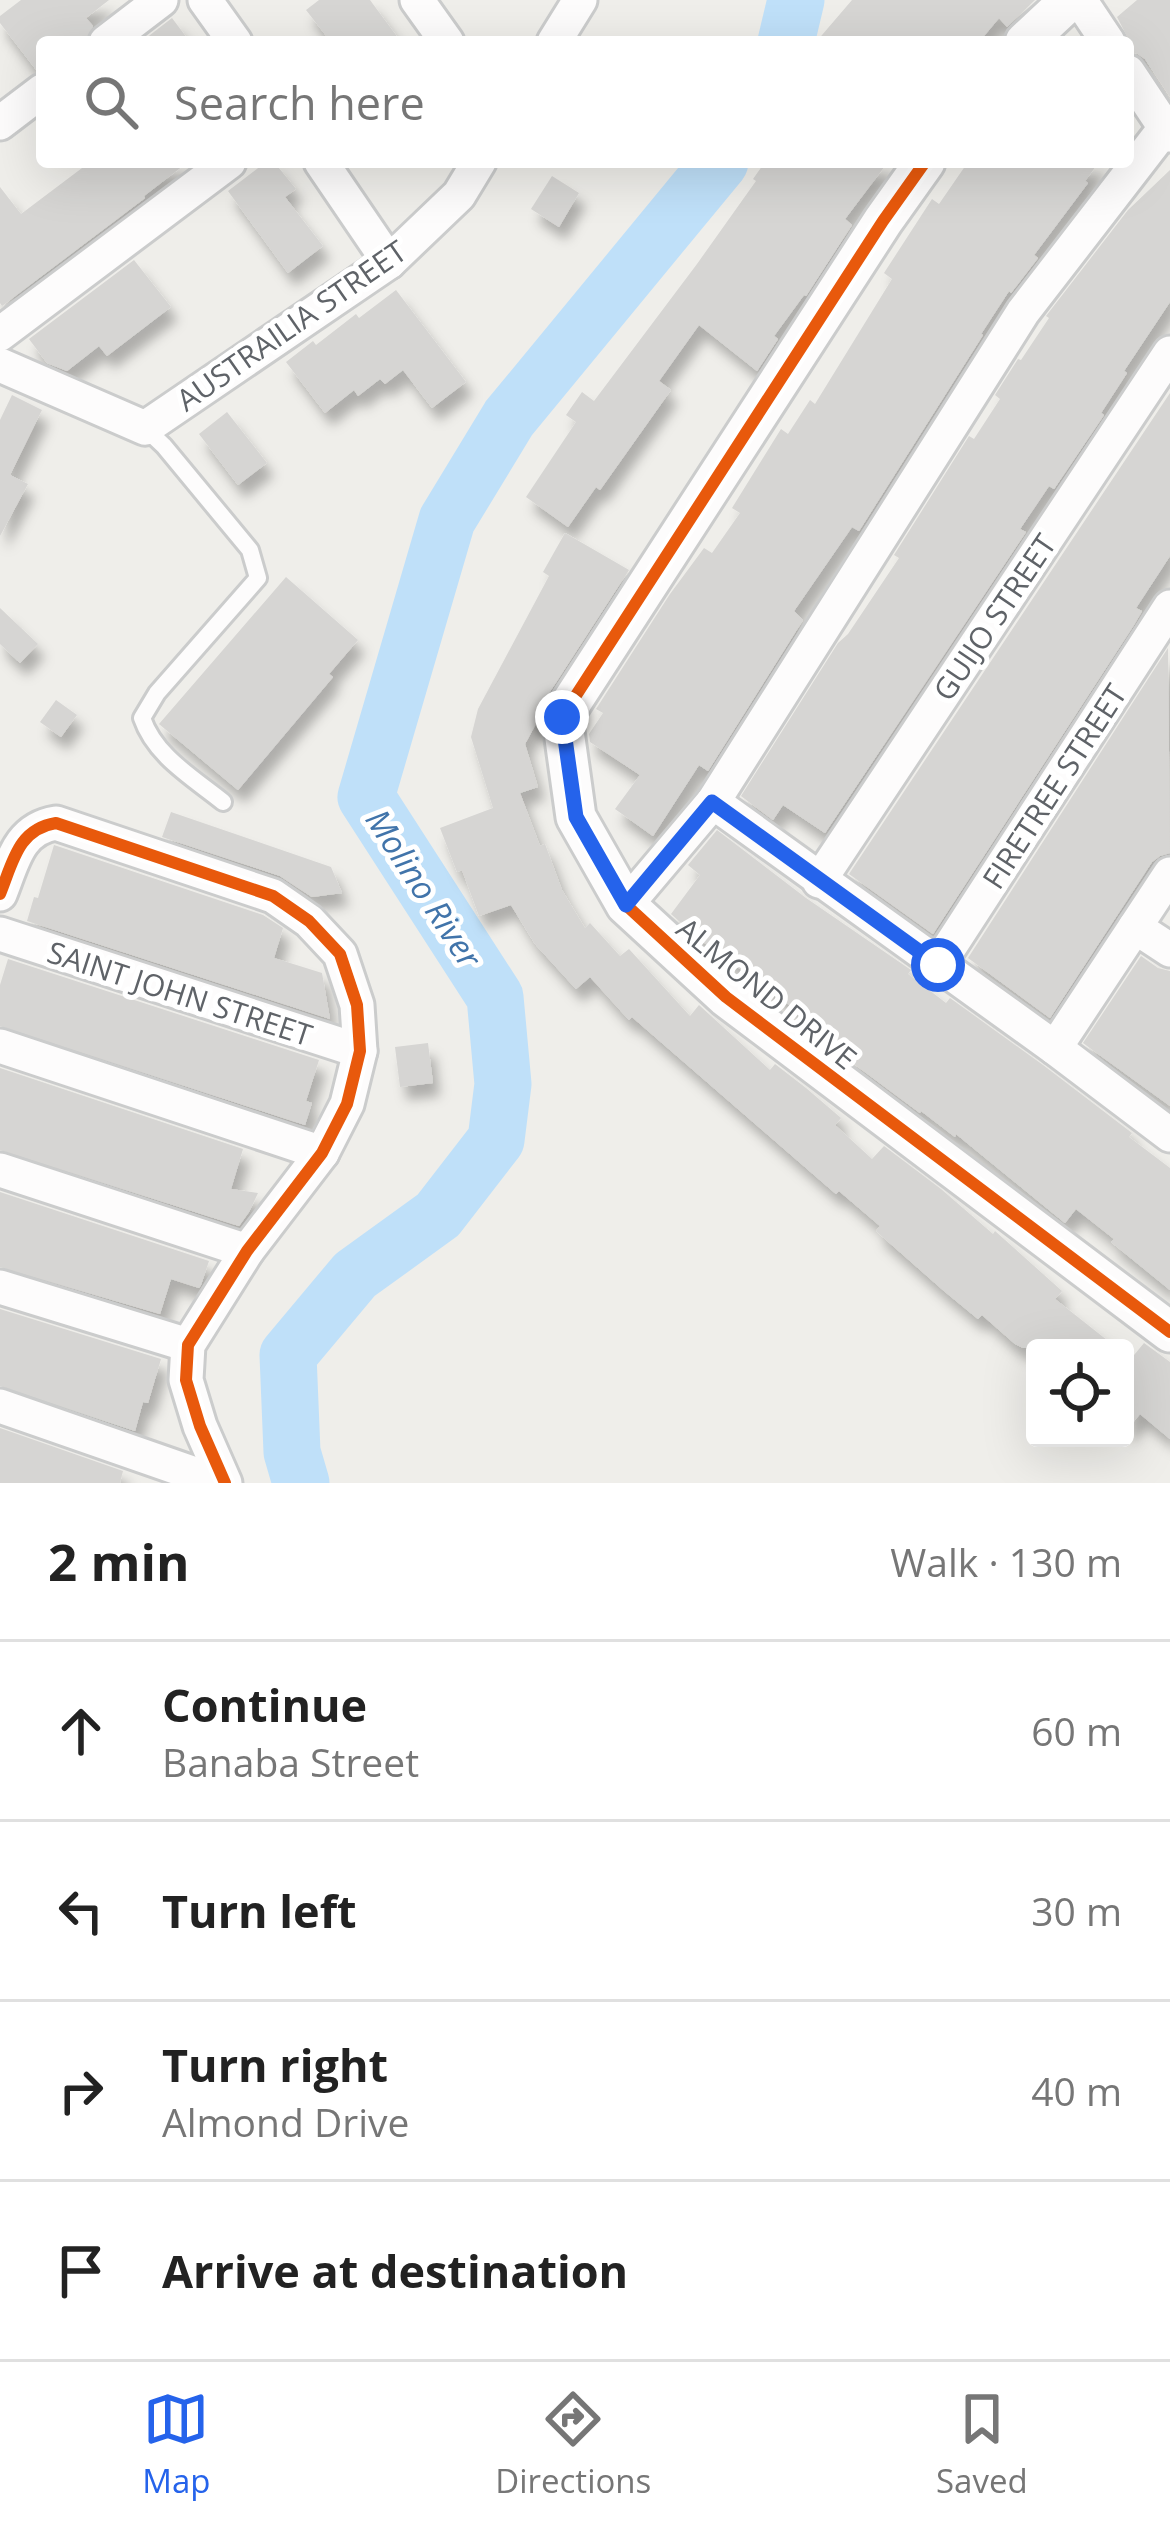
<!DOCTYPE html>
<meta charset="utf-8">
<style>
body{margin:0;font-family:"Open Sans",sans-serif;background:#f2f2f2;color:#222}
.controls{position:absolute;right:36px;bottom:36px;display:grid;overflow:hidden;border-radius:12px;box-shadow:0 12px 48px #0002}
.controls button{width:108px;height:108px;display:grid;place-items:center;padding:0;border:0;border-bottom:3px solid #e0e0e0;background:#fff;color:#222;font:60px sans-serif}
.stop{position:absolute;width:36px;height:36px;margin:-27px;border:9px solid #2563eb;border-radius:50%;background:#fff}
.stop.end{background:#2563eb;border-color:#fff;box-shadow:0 3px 12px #0008}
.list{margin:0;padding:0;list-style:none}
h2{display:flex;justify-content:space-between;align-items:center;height:156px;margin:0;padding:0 48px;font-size:51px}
h2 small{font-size:39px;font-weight:400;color:#767676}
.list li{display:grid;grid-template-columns:78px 1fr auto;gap:36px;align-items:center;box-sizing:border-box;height:180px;padding:0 48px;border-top:3px solid #e0e0e0}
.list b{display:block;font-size:45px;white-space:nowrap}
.list p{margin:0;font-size:39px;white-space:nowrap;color:#767676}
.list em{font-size:39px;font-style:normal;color:#767676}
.icon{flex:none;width:66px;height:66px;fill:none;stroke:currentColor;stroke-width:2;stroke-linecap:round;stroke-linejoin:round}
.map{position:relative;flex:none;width:1170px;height:1483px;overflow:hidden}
.search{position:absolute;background:#fff;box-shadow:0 12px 48px #0002;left:36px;right:36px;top:36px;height:132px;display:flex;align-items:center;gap:30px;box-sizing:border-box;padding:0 42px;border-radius:12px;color:#767676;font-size:45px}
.sheet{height:876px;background:#fff}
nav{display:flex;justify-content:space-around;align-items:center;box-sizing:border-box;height:168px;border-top:3px solid #e0e0e0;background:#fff;font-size:33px;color:#767676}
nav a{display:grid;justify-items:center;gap:6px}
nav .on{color:#2563eb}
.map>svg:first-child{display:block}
</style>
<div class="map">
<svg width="1170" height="1483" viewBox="0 0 1170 1483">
<defs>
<filter id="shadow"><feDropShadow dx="7" dy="13" stdDeviation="6" flood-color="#0004"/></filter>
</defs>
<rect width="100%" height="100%" fill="#efeeea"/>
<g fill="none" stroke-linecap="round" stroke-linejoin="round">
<g stroke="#bfe0f9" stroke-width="57">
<path d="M 786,42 L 796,0"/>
<path d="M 301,1483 L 292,1452 L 288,1355 L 355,1275 L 438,1215 L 496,1140 L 503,1084 L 495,997 L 366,797 L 447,520 L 509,418 L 720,162"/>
</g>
</g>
<g fill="#d6d5d3" filter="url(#shadow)">
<path d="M 21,0 L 109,0 L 86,18 L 93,26 L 85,42 L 42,42 L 42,70 L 37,71 L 0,23 L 0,16 Z"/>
<path d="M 319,0 L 370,0 L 401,42 L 331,42 L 306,10 Z"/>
<path d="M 852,0 L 1035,0 L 1007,27 L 999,18 L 979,42 L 816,42 Z"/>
<path d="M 1137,0 L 1170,0 L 1170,97 L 1145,59 L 1138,54 L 1128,51 L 1129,40 L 1117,17 Z"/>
<path d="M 172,18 L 190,42 L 141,42 Z"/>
<path d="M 90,162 L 188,162 L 144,196 L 145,198 L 2,306 L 0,303 L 0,187 L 21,214 Z"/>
<path d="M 266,162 L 274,162 L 296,189 L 285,197 L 323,246 L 288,273 L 228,191 Z"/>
<path d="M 765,162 L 888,162 L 845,219 L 852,225 L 806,296 L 804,295 L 774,336 L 778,339 L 757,371 L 699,325 L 659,381 L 671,390 L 600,490 L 596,487 L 568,527 L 526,497 L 576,422 L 566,415 L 582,392 L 594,401 L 697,264 L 756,181 L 753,179 Z"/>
<path d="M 968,162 L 1099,162 L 1085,181 L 1088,183 L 1034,255 L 1038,258 L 1011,293 L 1009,291 L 981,334 L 983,335 L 859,531 L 852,527 L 794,611 L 803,620 L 708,771 L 699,765 L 653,836 L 615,809 L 640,775 L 590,742 L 589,734 L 603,713 L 596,709 L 670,594 L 704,548 L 712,553 L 740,513 L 732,508 L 781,429 L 788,434 L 810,400 L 815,404 L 892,279 L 884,273 L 932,199 L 939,204 Z"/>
<path d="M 1170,170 L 1170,302 L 1124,371 L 1127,373 L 1101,413 L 1104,415 L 1054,489 L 1049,486 L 1020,529 L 1026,532 L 825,833 L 783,805 L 773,820 L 741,796 L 838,643 L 848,634 L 899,558 L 894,555 L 969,436 L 974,439 L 1000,399 L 995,395 L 1018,359 L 1021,360 L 1049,318 L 1046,316 L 1128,210 Z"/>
<path d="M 552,176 L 579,193 L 559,227 L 531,209 Z"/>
<path d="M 134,260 L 171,307 L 107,356 L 99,346 L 67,371 L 47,363 L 29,339 Z"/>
<path d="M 396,290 L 466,382 L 432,408 L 403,370 L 385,384 L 380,379 L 358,396 L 354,390 L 325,413 L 286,362 L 313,341 L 316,345 L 356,314 L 359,318 Z"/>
<path d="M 1170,393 L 1170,556 L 1136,608 L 1142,611 L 1134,625 L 933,934 L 849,874 Z"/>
<path d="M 12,395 L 42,410 L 10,475 L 28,484 L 0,536 L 0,420 Z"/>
<path d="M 227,412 L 267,463 L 238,485 L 199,434 Z"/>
<path d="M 565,533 L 629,570 L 542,704 L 538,720 L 525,744 L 538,787 L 520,793 L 540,846 L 545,844 L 562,890 L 585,928 L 590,923 L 620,956 L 629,949 L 690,1016 L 699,1005 L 770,1070 L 775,1064 L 806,1088 L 841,1118 L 835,1125 L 872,1159 L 884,1146 L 941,1189 L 993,1234 L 995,1231 L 1062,1291 L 1055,1299 L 1117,1348 L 1023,1348 L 1015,1344 L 982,1315 L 978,1319 L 944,1291 L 876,1231 L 880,1226 L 839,1191 L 836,1194 L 632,1017 L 629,1020 L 590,977 L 576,989 L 535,944 L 511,905 L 479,916 L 462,870 L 457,872 L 440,828 L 493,808 L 471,737 L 478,709 L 549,576 L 543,572 Z"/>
<path d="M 286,577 L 358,640 L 329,674 L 333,677 L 238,790 L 159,724 Z"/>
<path d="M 0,608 L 38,644 L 20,663 L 0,644 Z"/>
<path d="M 1168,648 L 1170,853 L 1160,856 L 1152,862 L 1050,1018 L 968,958 Z"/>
<path d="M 56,700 L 77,715 L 61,737 L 40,722 Z"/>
<path d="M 171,812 L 331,867 L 342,893 L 312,897 L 280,876 L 162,837 Z"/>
<path d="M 717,830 L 806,898 L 911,970 L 908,974 L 946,1003 L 950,998 L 1043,1065 L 1132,1133 L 1129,1137 L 1170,1168 L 1170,1290 L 1111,1242 L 1114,1239 L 1076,1209 L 1065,1223 L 956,1134 L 955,1137 L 921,1111 L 920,1113 L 846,1058 L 852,1051 L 699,939 L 671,914 L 700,875 L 688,865 Z"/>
<path d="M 54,845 L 263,915 L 283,928 L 274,958 L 322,973 L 330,1019 L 27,921 L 34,897 L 38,898 Z"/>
<path d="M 1141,956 L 1158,968 L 1170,971 L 1170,1106 L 1083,1043 Z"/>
<path d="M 8,959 L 319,1060 L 306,1101 L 312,1103 L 305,1125 L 0,1026 L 0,985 Z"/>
<path d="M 428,1043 L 433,1083 L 400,1087 L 395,1047 Z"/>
<path d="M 0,1068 L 243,1149 L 231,1189 L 258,1193 L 249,1212 L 239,1226 L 0,1150 Z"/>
<path d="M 0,1192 L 209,1261 L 201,1285 L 199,1288 L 171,1279 L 160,1314 L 0,1267 Z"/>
<path d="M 0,1309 L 161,1359 L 148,1403 L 143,1402 L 135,1431 L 0,1386 Z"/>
<path d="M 1144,1343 L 1170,1362 L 1170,1439 L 1140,1414 L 1125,1432 L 1125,1366 Z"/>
<path d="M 0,1428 L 123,1471 L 120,1483 L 0,1483 Z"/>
</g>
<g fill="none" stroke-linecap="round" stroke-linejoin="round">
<g stroke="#cbcccc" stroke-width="22">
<path id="service" d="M 145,428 L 164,446 L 250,550 L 258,578 L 157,693 L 142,718 C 155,756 192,777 223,802"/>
</g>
<g stroke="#cbcccc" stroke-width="39">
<g id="minor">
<path d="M 205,0 L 235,42"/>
<path d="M 417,0 L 447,42"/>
<path d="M 1080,0 L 1108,42"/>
<path d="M 106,42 L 161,0"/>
<path d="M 554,42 L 580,0"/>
<path d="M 1128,72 L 1170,135"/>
<path d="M 0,123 L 42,91"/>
<path d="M 321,162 L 389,262"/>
<path d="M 0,334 L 229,162"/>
<path d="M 0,365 L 145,428 L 389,262 L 459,195 L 479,162"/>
<path d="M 713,802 L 1055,1048 L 1170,1135"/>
<path d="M 819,881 L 1170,353"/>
<path d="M 0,894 C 13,862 18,829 56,823 L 273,896 L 309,921 L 340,954 L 357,1005 L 360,1051 L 347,1104 L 322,1153 L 247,1251 L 188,1345 L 186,1380 L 200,1426 L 225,1483"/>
<path d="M 626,905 L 713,802 L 1023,312 L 1165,128"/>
<path d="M 1135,927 L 1170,950"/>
<path d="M 0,934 L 360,1051"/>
<path d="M 938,965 L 1170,607"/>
<path d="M 0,1046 L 322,1153"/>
<path d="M 1055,1048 L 1170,874"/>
<path d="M 0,1170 L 247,1251"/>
<path d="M 0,1287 L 188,1345"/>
<path d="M 0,1406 L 221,1483"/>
</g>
</g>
<g stroke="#cbcccc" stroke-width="45">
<g id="tertiary">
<path d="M 1025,42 L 1070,0"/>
<path d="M 925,162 L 883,221 L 562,717 L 576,817 L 626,905 L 726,997 L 1170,1332"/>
</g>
</g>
<use href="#service" stroke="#fdfcfc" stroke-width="16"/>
<use href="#minor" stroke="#fdfcfc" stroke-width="33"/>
<use href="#tertiary" stroke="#fdfcfc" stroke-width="39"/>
<g stroke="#fff" stroke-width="20">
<g id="cycleway">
<path d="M 925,162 L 883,221 L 562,717 L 576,817 L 626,905 L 726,997 L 1170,1332"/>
<path d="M 0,894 C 13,862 18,829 56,823 L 273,896 L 309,921 L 340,954 L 357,1005 L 360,1051 L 347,1104 L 322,1153 L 247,1251 L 188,1345 L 186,1380 L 200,1426 L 225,1483"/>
</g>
</g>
<use href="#cycleway" stroke="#e8590c" stroke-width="12"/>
</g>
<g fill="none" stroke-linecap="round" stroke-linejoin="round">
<path stroke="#2563eb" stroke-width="15" d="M 562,717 L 576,817 L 626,905 L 712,802 L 938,965"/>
</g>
<g text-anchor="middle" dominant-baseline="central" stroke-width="10" stroke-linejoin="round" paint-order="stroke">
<g font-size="30" fill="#5f6368" stroke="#fff">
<text transform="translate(291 325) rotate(-35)">AUSTRAILIA STREET</text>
<text transform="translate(994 617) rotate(-56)">GUIJO STREET</text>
<text transform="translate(1054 786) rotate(-57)">FIRETREE STREET</text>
<text transform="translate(180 993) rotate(18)">SAINT JOHN STREET</text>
<text transform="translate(767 993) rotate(39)">ALMOND DRIVE</text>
</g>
<g font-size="33" font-style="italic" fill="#4174aa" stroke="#fff">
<text transform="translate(424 888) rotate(57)">Molino River</text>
</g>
</g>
</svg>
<div class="controls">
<button><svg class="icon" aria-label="locate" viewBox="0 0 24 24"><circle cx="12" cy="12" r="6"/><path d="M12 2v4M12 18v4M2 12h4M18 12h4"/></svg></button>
</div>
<div class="stop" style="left:938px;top:965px"></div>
<div class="stop end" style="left:562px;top:717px"></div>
<div class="search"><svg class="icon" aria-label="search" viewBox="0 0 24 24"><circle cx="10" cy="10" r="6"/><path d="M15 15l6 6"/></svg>Search here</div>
</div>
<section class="sheet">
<h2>2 min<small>Walk · 130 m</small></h2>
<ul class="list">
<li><svg class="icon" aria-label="ahead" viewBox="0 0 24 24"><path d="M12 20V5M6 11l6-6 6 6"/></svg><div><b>Continue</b><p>Banaba Street</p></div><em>60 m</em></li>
<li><svg class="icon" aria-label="left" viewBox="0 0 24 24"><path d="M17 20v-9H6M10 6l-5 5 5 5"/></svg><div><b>Turn left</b></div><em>30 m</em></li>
<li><svg class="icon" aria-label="right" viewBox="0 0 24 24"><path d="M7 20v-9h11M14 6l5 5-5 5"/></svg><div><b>Turn right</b><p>Almond Drive</p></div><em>40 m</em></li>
<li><svg class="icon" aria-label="arrive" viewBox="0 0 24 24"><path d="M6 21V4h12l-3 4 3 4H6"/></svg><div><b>Arrive at destination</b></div></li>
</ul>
</section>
<nav>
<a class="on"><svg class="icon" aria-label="map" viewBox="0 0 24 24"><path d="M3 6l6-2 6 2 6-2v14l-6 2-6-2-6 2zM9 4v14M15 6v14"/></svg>Map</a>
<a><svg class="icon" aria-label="directions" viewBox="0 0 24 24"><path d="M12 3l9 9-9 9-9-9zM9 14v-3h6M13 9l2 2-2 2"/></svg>Directions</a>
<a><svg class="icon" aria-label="saved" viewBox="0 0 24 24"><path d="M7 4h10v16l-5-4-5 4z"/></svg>Saved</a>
</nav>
